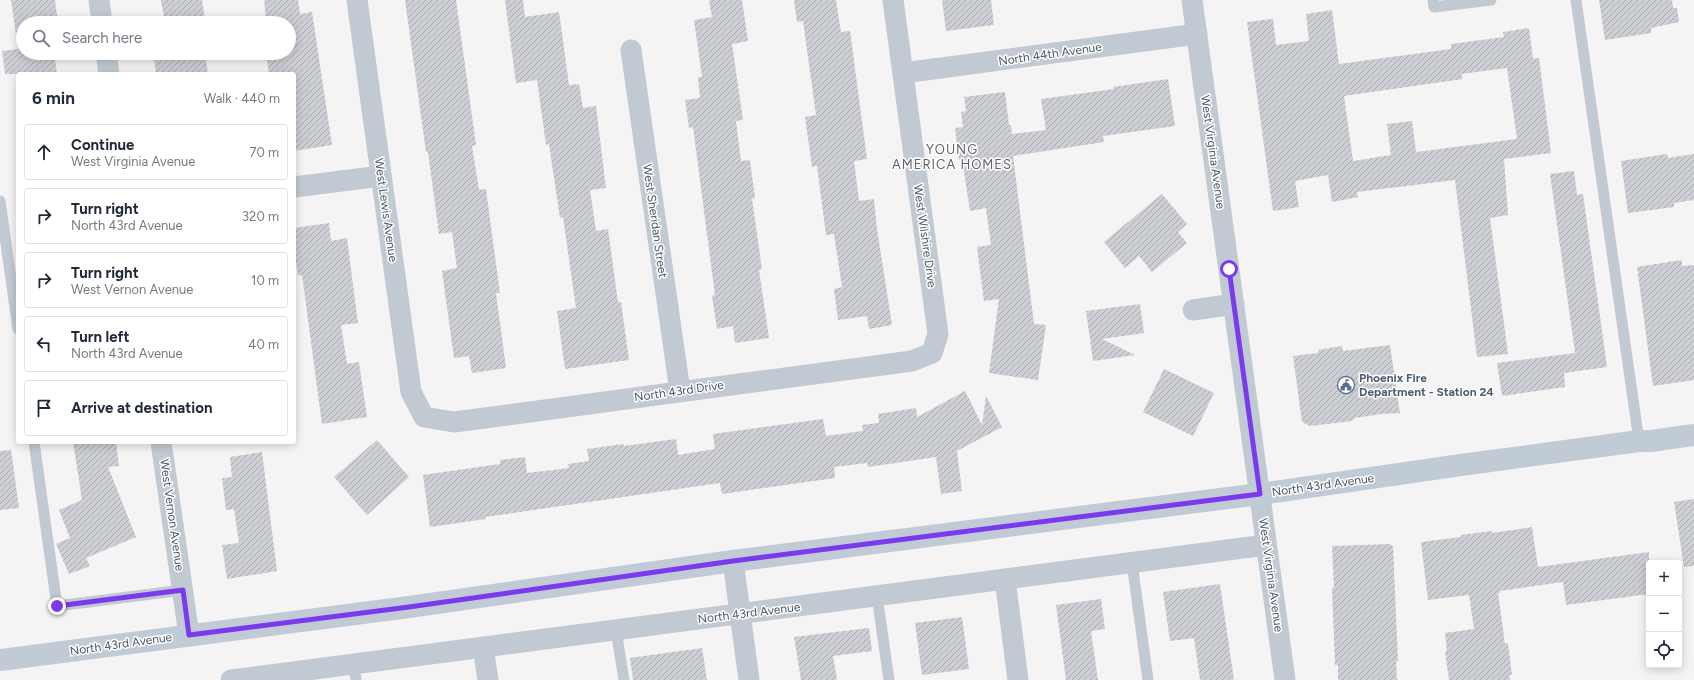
<!DOCTYPE html>
<meta charset="utf-8">
<style>
body{margin:0;font-family:Figtree,sans-serif;background:#f6f6f7;color:#1f2937}
.controls{position:absolute;right:12px;bottom:12px;display:grid;overflow:hidden;border-radius:4px;box-shadow:0 2px 10px #0003}
.controls button{width:36px;height:36px;display:grid;place-items:center;padding:0;border:0;border-bottom:1px solid #e0e1e3;background:#fff;color:#1f2937;font:20px sans-serif}
.stop{position:absolute;width:12px;height:12px;margin:-9px;border:3px solid #7c3aed;border-radius:50%;background:#fff}
.stop.end{background:#7c3aed;border-color:#fff;box-shadow:0 1px 4px #0008}
.list{margin:0;padding:0;list-style:none}
h2{display:flex;justify-content:space-between;align-items:center;height:52px;margin:0;padding:0 16px;font-size:17px}
h2 small{font-size:13px;font-weight:400;color:#747a83}
.list li{display:grid;grid-template-columns:26px 1fr auto;gap:12px;align-items:center;box-sizing:border-box;height:56px;margin:0 8px 8px;padding:0 8px;border:1px solid #e0e1e3;border-radius:4px}
.list b{display:block;font-size:15px;white-space:nowrap}
.list p{margin:0;font-size:13px;white-space:nowrap;color:#747a83}
.list em{font-size:13px;font-style:normal;color:#747a83}
.icon{flex:none;width:22px;height:22px;fill:none;stroke:currentColor;stroke-width:2;stroke-linecap:round;stroke-linejoin:round}
.map{position:relative;flex:none;width:1694px;height:680px;overflow:hidden}
.search{position:absolute;background:#fff;box-shadow:0 2px 10px #0003;left:16px;top:16px;width:280px;height:44px;display:flex;align-items:center;gap:10px;box-sizing:border-box;padding:0 14px;border-radius:22px;color:#747a83;font-size:15px}
.panel{position:absolute;background:#fff;box-shadow:0 2px 10px #0003;left:16px;top:72px;width:280px;height:372px;border-radius:4px}
.map>svg:first-child{display:block}
</style>
<div class="map">
<svg width="1694" height="680" viewBox="0 0 1694 680">
<defs>
<pattern id="building-hatch" width="6" height="6" patternUnits="userSpaceOnUse"><rect width="6" height="6" fill="#cdcfd5"/><path d="M-1 1l2-2M0 6l6-6M5 7l2-2" fill="none" stroke="#a8abb0"/></pattern>
</defs>
<rect width="100%" height="100%" fill="#f5f3f3"/>
<g fill="url(#building-hatch)" fill-rule="evenodd">
<path d="M 11,0 L 55,0 L 58,23 L 23,23 L 23,53 L 54,53 L 57,74 L 5,74 L 2,51 L 18,49 Z"/>
<path d="M 161,0 L 202,0 L 205,20 L 186,23 L 165,23 Z"/>
<path d="M 264,0 L 298,0 L 300,14 L 312,12 L 332,145 L 294,151 L 294,74 L 269,74 L 266,53 L 289,53 L 289,23 L 262,23 L 261,19 L 266,18 Z"/>
<path d="M 405,0 L 456,0 L 476,145 L 472,146 L 479,190 L 486,189 L 491,227 L 500,293 L 496,293 L 506,368 L 472,373 L 469,356 L 454,358 L 442,271 L 457,268 L 452,232 L 439,234 L 428,152 L 426,152 Z"/>
<path d="M 505,0 L 523,0 L 525,17 L 559,12 L 569,85 L 579,84 L 583,108 L 596,106 L 606,188 L 590,190 L 596,231 L 608,229 L 618,302 L 621,302 L 629,360 L 565,369 L 557,311 L 576,308 L 563,217 L 560,218 L 549,144 L 546,145 L 537,80 L 516,83 Z"/>
<path d="M 709,0 L 742,0 L 748,41 L 732,44 L 743,120 L 736,121 L 741,161 L 750,160 L 755,198 L 752,199 L 762,269 L 759,270 L 769,338 L 735,343 L 733,326 L 717,329 L 712,296 L 715,295 L 693,127 L 689,128 L 685,100 L 700,98 L 698,77 L 702,77 L 694,20 L 712,17 Z"/>
<path d="M 794,0 L 836,0 L 841,32 L 850,31 L 867,159 L 854,161 L 859,201 L 874,199 L 877,229 L 892,325 L 869,329 L 867,316 L 838,320 L 834,289 L 842,287 L 834,234 L 826,235 L 817,166 L 812,167 L 805,117 L 816,115 L 803,21 L 797,22 Z"/>
<path d="M 942,0 L 991,0 L 994,25 L 946,31 Z"/>
<path d="M 1599,0 L 1672,0 L 1673,8 L 1677,8 L 1679,22 L 1651,28 L 1651,33 L 1605,40 Z"/>
<path d="M 1332,10 L 1339,64 L 1451,49 L 1451,44 L 1504,37 L 1503,32 L 1529,28 L 1533,59 L 1539,58 L 1551,153 L 1504,159 L 1508,215 L 1490,218 L 1508,354 L 1477,357 L 1455,180 L 1357,192 L 1358,197 L 1332,202 L 1328,175 L 1295,181 L 1299,207 L 1273,211 L 1247,22 L 1273,19 L 1276,45 L 1309,41 L 1306,14 ZM 1507,68 L 1517,139 L 1416,152 L 1412,121 L 1387,124 L 1391,155 L 1353,161 L 1344,96 L 1463,79 L 1461,74 Z"/>
<path d="M 170,53 L 205,53 L 208,74 L 156,74 L 154,58 L 171,56 Z"/>
<path d="M 1168,79 L 1175,126 L 1103,136 L 1104,142 L 1013,156 L 1034,324 L 1046,325 L 1038,380 L 989,373 L 999,299 L 984,301 L 977,247 L 991,245 L 986,208 L 970,211 L 962,159 L 959,160 L 955,128 L 963,127 L 961,112 L 966,111 L 964,97 L 1005,92 L 1009,125 L 1011,125 L 1012,134 L 1046,130 L 1041,99 L 1114,89 L 1113,87 Z"/>
<path d="M 1667,154 L 1668,158 L 1694,154 L 1694,200 L 1674,203 L 1674,207 L 1628,213 L 1621,161 Z"/>
<path d="M 1574,171 L 1577,195 L 1583,194 L 1607,367 L 1564,373 L 1565,387 L 1502,396 L 1497,363 L 1575,353 L 1550,174 Z"/>
<path d="M 1162,194 L 1187,224 L 1178,232 L 1187,243 L 1152,272 L 1139,256 L 1125,268 L 1104,242 Z"/>
<path d="M 329,223 L 331,241 L 347,238 L 358,323 L 341,325 L 347,364 L 359,362 L 367,417 L 322,424 L 302,275 L 298,275 L 294,248 L 294,228 Z"/>
<path d="M 1682,260 L 1682,266 L 1694,265 L 1694,380 L 1653,386 L 1637,267 Z"/>
<path d="M 1140,304 L 1144,333 L 1102,339 L 1135,355 L 1093,361 L 1086,311 Z"/>
<path d="M 1390,345 L 1400,413 L 1381,414 L 1355,418 L 1352,421 L 1310,426 L 1302,422 L 1293,356 L 1318,353 L 1318,350 L 1342,346 L 1343,351 Z"/>
<path d="M 1164,369 L 1214,393 L 1193,436 L 1143,412 Z"/>
<path d="M 965,391 L 982,425 L 986,396 L 1002,427 L 957,451 L 962,491 L 941,494 L 936,457 L 868,467 L 867,463 L 834,467 L 835,478 L 722,494 L 720,483 L 485,517 L 486,519 L 430,527 L 423,475 L 500,464 L 500,460 L 525,457 L 527,473 L 569,468 L 568,464 L 589,461 L 587,449 L 623,444 L 624,446 L 676,439 L 678,455 L 715,449 L 713,434 L 823,419 L 826,436 L 863,431 L 862,425 L 879,423 L 878,414 L 916,408 L 917,417 Z"/>
<path d="M 377,440 L 409,477 L 367,515 L 334,477 Z"/>
<path d="M 73,442 L 116,442 L 119,466 L 108,467 L 136,537 L 86,558 L 90,566 L 69,574 L 56,544 L 70,538 L 59,510 L 82,500 Z"/>
<path d="M 11,450 L 19,508 L 0,510 L 0,451 Z"/>
<path d="M 262,452 L 277,571 L 227,579 L 222,545 L 239,543 L 234,509 L 226,510 L 222,478 L 232,477 L 230,457 Z"/>
<path d="M 1694,499 L 1694,566 L 1684,567 L 1674,502 Z"/>
<path d="M 1532,527 L 1538,567 L 1649,552 L 1649,594 L 1566,605 L 1563,582 L 1500,591 L 1500,593 L 1498,593 L 1505,644 L 1508,643 L 1512,675 L 1509,675 L 1510,680 L 1449,680 L 1445,652 L 1447,651 L 1445,633 L 1474,629 L 1469,595 L 1428,600 L 1421,542 L 1461,537 L 1461,535 L 1492,531 L 1492,533 Z"/>
<path d="M 1391,544 L 1391,546 L 1393,546 L 1398,661 L 1396,661 L 1397,680 L 1338,680 L 1338,665 L 1335,665 L 1332,588 L 1334,587 L 1332,546 Z"/>
<path d="M 1220,584 L 1234,680 L 1200,680 L 1194,638 L 1170,641 L 1163,592 Z"/>
<path d="M 1101,599 L 1105,629 L 1091,631 L 1098,680 L 1066,680 L 1056,605 Z"/>
<path d="M 962,617 L 969,669 L 922,675 L 915,623 Z"/>
<path d="M 869,628 L 872,651 L 833,656 L 837,680 L 801,680 L 794,637 Z"/>
<path d="M 702,648 L 707,680 L 633,680 L 630,658 Z"/>
</g>
<g fill="none" stroke-linecap="round" stroke-linejoin="round">
<g stroke="#c1cad2" stroke-width="11">
<path d="M 1433,0 L 1434,7 L 1491,0"/>
<path d="M 1576,0 L 1639,441"/>
<path d="M 0,201 L 18,329"/>
<path d="M 34,442 L 57,606 L 183,590"/>
<path d="M 1132,563 L 1148,680"/>
<path d="M 877,596 L 889,680"/>
<path d="M 616,630 L 624,680"/>
<path d="M 354,664 L 356,680"/>
</g>
<g stroke="#c1cad2" stroke-width="21">
<path d="M 99,0 L 102,23"/>
<path d="M 357,0 L 411,392 L 424,417 L 454,422 L 912,361 L 932,353 L 938,334 L 893,0"/>
<path d="M 1192,0 L 1285,680"/>
<path d="M 631,50 L 680,391"/>
<path d="M 106,53 L 109,74"/>
<path d="M 903,73 L 1197,34"/>
<path d="M 294,187 L 381,176"/>
<path d="M 1193,310 L 1234,304"/>
<path d="M 161,442 L 189,635"/>
<path d="M 733,561 L 749,680"/>
<path d="M 1005,579 L 1018,680"/>
<path d="M 483,647 L 488,680"/>
<path d="M 231,680 L 1266,545"/>
</g>
<path stroke="#c1cbd6" stroke-width="22" d="M 0,660 L 409,607 L 733,561 L 1260,494 L 1461,465 L 1639,441 L 1651,441 L 1694,435"/>
</g>
<g fill="none" stroke-linecap="round" stroke-linejoin="round">
<path stroke="#7c3aed" stroke-width="5" d="M 57,606 L 183,590 L 189,635 L 409,607 L 733,561 L 1260,494 L 1229,269"/>
</g>
<defs>
<g id="civic-ring" transform="scale(0.9)"><circle r="9.5" fill="#fff" stroke="#5c6f8a" stroke-width="1.5"/><path d="M-.6-6.5H3V-4.5H.6V-3L4-1V1h2V6H-6V1h2V-1L-.6-3ZM-1.2 2.5V6h2.4V2.5Z" fill="#5c6f8a"/></g>
</defs>
<g fill-rule="evenodd">
<use href="#civic-ring" x="1346" y="385"/>
</g>
<g text-anchor="middle" dominant-baseline="central" stroke-width="3" stroke-linejoin="round" paint-order="stroke">
<g font-size="12" fill="#4a5661" stroke="#fff">
<text transform="translate(1050 54) rotate(-8)">North 44th Avenue</text>
<text transform="translate(1213 152) rotate(82)">West Virginia Avenue</text>
<text transform="translate(386 210) rotate(82)">West Lewis Avenue</text>
<text transform="translate(655 221) rotate(82)">West Sheridan Street</text>
<text transform="translate(925 236) rotate(82)">West Wilshire Drive</text>
<text transform="translate(679 391) rotate(-8)">North 43rd Drive</text>
<text transform="translate(1323 485) rotate(-8)">North 43rd Avenue</text>
<text transform="translate(172 515) rotate(82)">West Vernon Avenue</text>
<text transform="translate(1271 575) rotate(82)">West Virginia Avenue</text>
<text transform="translate(749 613) rotate(-7)">North 43rd Avenue</text>
<text transform="translate(121 644) rotate(-8)">North 43rd Avenue</text>
</g>
<g font-size="12" font-weight="bold" fill="#4e5e75" stroke="#fff" text-anchor="start">
<text x="1359" y="378">Phoenix Fire<tspan x="1359" dy="14">Department - Station 24</tspan></text>
</g>
<g font-size="13" letter-spacing="1" fill="#5f6368" stroke="#fff">
<text x="952" y="149">YOUNG<tspan x="952" dy="15">AMERICA HOMES</tspan></text>
</g>
</g>
</svg>
<div class="controls">
<button>+</button>
<button>−</button>
<button><svg class="icon" aria-label="locate" viewBox="0 0 24 24"><circle cx="12" cy="12" r="6"/><path d="M12 2v4M12 18v4M2 12h4M18 12h4"/></svg></button>
</div>
<div class="stop" style="left:1229px;top:269px"></div>
<div class="stop end" style="left:57px;top:606px"></div>
<div class="search"><svg class="icon" aria-label="search" viewBox="0 0 24 24"><circle cx="10" cy="10" r="6"/><path d="M15 15l6 6"/></svg>Search here</div>
<section class="panel">
<h2>6 min<small>Walk · 440 m</small></h2>
<ul class="list">
<li><svg class="icon" aria-label="ahead" viewBox="0 0 24 24"><path d="M12 20V5M6 11l6-6 6 6"/></svg><div><b>Continue</b><p>West Virginia Avenue</p></div><em>70 m</em></li>
<li><svg class="icon" aria-label="right" viewBox="0 0 24 24"><path d="M7 20v-9h11M14 6l5 5-5 5"/></svg><div><b>Turn right</b><p>North 43rd Avenue</p></div><em>320 m</em></li>
<li><svg class="icon" aria-label="right" viewBox="0 0 24 24"><path d="M7 20v-9h11M14 6l5 5-5 5"/></svg><div><b>Turn right</b><p>West Vernon Avenue</p></div><em>10 m</em></li>
<li><svg class="icon" aria-label="left" viewBox="0 0 24 24"><path d="M17 20v-9H6M10 6l-5 5 5 5"/></svg><div><b>Turn left</b><p>North 43rd Avenue</p></div><em>40 m</em></li>
<li><svg class="icon" aria-label="arrive" viewBox="0 0 24 24"><path d="M6 21V4h12l-3 4 3 4H6"/></svg><div><b>Arrive at destination</b></div></li>
</ul>
</section>
</div>
